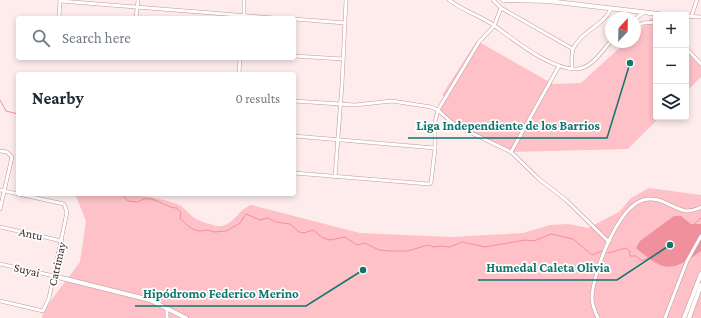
<!DOCTYPE html>
<meta charset="utf-8">
<style>
body{margin:0;font-family:"Crimson Pro",serif;background:#f6f6f7;color:#1f2937}
.controls{position:absolute;right:12px;top:12px;display:grid;overflow:hidden;border-radius:4px;box-shadow:0 2px 6px #0003}
.controls button{width:36px;height:36px;display:grid;place-items:center;padding:0;border:0;border-bottom:1px solid #e0e1e3;background:#fff;color:#1f2937;font:20px sans-serif}
.compass{position:absolute;left:605px;top:12px;width:36px;height:36px;border-radius:50%;background:#fff;box-shadow:0 2px 6px #0003;rotate:22deg}
.list{margin:0;padding:0;list-style:none}
h2{display:flex;justify-content:space-between;align-items:center;height:52px;margin:0;padding:0 16px;font-size:17px}
h2 small{font-size:13px;font-weight:400;color:#747a83}
.icon{flex:none;width:22px;height:22px;fill:none;stroke:currentColor;stroke-width:2;stroke-linecap:round;stroke-linejoin:round}
.map{position:relative;flex:none;width:701px;height:318px;overflow:hidden}
.search{position:absolute;background:#fff;box-shadow:0 2px 6px #0003;left:16px;top:16px;width:280px;height:44px;display:flex;align-items:center;gap:10px;box-sizing:border-box;padding:0 14px;border-radius:4px;color:#747a83;font-size:15px}
.panel{position:absolute;background:#fff;box-shadow:0 2px 6px #0003;left:16px;top:72px;width:280px;height:124px;border-radius:4px}
.map>svg:first-child{display:block}
</style>
<div class="map">
<svg width="701" height="318" viewBox="0 0 701 318">
<rect width="100%" height="100%" fill="#feeced"/>
<g fill="#fdc1c7">
<path d="M 656,14 L 656,117 L 660,117 L 628,149 L 511,152 L 461,128 L 438,110 L 445,97 L 442,95 L 476,42 L 479,42 L 553,84 L 581,83 L 626,42 L 635,42 L 635,34 Z"/>
<path d="M 686,48 L 701,64 L 701,77 L 686,92 Z"/>
<path d="M 649,188 L 701,195 L 701,318 L 42,318 L 43,311 L 80,262 L 86,221 L 75,194 C 110,194 144,192 177,204 C 185,207 189,215 196,219 C 201,222 217,227 222,226 C 235,223 239,209 251,205 L 360,233 L 451,237 L 523,233 L 550,225 L 568,224 L 588,228 L 619,212 L 631,198 Z"/>
</g>
<path fill="#f1909d" d="M 674,216 L 681,216 L 691,224 L 701,224 L 701,251 C 671,273 664,272 636,248 L 640,241 Z"/>
<g fill="none" stroke-linecap="round" stroke-linejoin="round">
<g stroke="#f1909d" stroke-width="1">
<path d="M 0,100 L 6,111 L 18,114"/>
<path d="M 122,194 L 128,201 L 138,202 C 152,192 163,208 177,208 L 181,213 L 180,218 C 187,226 196,234 206,230 L 215,232 L 226,231 L 240,223 L 246,214 L 260,220 L 268,218 L 276,222 L 290,224 L 299,232 L 304,233 L 313,230 L 323,238 L 330,240 L 345,237 L 357,245 L 365,243 L 379,250 L 388,251 L 408,251 L 428,245 L 434,247 L 441,246 L 450,247 L 462,242 L 485,247 L 525,240 L 534,241 L 551,234 L 573,239 L 592,255 L 602,251"/>
<path d="M 694,224 L 701,218"/>
<path d="M 608,253 L 626,248 L 630,251 L 630,256 L 636,256 L 642,261 L 648,258"/>
</g>
<g stroke="#c0979c" stroke-width="4">
<g id="street">
<path d="M 449,0 C 463,11 481,16 495,26 C 514,40 557,75 582,68 C 593,65 603,50 611,41"/>
<path d="M 493,0 L 501,8 L 573,49"/>
<path d="M 60,1 L 274,18"/>
<path d="M 659,15 L 670,15"/>
<path d="M 686,16 L 701,17"/>
<path d="M 691,17 L 697,0"/>
<path d="M 59,18 L 60,0"/>
<path d="M 136,18 L 138,0"/>
<path d="M 244,18 L 244,0"/>
<path d="M 294,19 L 345,23"/>
<path d="M 635,19 L 643,13"/>
<path d="M 635,27 L 643,23 L 656,22"/>
<path d="M 686,48 L 701,64"/>
<path d="M 294,56 L 343,59"/>
<path d="M 572,68 C 572,62 571,55 573,49 C 580,32 603,26 611,9"/>
<path d="M 239,74 L 240,58"/>
<path d="M 294,101 L 355,105 L 392,101 L 431,107 L 438,110 L 451,122 L 461,128 L 511,152 L 539,179 L 566,200 L 609,242"/>
<path d="M 294,136 L 435,148"/>
<path d="M 0,151 L 7,152 L 12,157 L 0,209"/>
<path d="M 511,152 L 559,66"/>
<path d="M 294,173 L 429,184 L 431,183 L 435,148 L 435,122 L 438,110 L 479,42 L 494,26 L 501,8"/>
<path d="M 335,177 L 342,84 L 346,0"/>
<path d="M 0,190 L 64,204 L 67,212 L 49,298 L 43,311 L 0,301"/>
<path d="M 0,227 L 62,241"/>
<path d="M 0,264 L 54,276"/>
<path d="M 167,318 L 167,308"/>
<path d="M 598,318 C 595,312 592,304 592,297 C 593,273 617,208 643,200 C 659,195 671,208 686,211 C 691,211 697,209 701,207"/>
<path d="M 665,318 L 687,261 L 701,236"/>
</g>
</g>
<g stroke="#c0979c" stroke-width="5">
<g id="secondary">
<path d="M 503,0 L 548,1 L 659,14"/>
<path d="M 54,276 L 150,300 L 186,318"/>
<path d="M 684,318 L 701,274"/>
<path d="M 689,318 L 701,285"/>
</g>
</g>
<use href="#street" stroke="#fff" stroke-width="3"/>
<use href="#secondary" stroke="#fff" stroke-width="4"/>
</g>
<g text-anchor="middle" dominant-baseline="central" stroke-width="3.5" stroke-linejoin="round" paint-order="stroke">
<g font-size="12" fill="#372729" stroke="#fefefe">
<text transform="translate(31 234) rotate(13)">Antu</text>
<text transform="translate(57 264) rotate(-77)">Catrimay</text>
<text transform="translate(27 270) rotate(13)">Suyai</text>
</g>
</g>
<path fill="none" stroke="#0f766e" stroke-width="1.5" d="M630 63L607 138H408M670 245L617 280H478M363 270L306 306H135"/>
<g fill="#0f766e" stroke="#fefefe" stroke-width="1.5">
<circle cx="630" cy="63" r="4"/>
<circle cx="670" cy="245" r="4"/>
<circle cx="363" cy="270" r="4"/>
</g>
<g font-size="13" text-anchor="middle" font-weight="bold" fill="#0f766e" stroke="#fefefe" stroke-width="3.5" stroke-linejoin="round" paint-order="stroke">
<text x="508" y="130">Liga Independiente de los Barrios</text>
<text x="548" y="272">Humedal Caleta Olivia</text>
<text x="221" y="298">Hipódromo Federico Merino</text>
</g>
</svg>
<div class="controls">
<button>+</button>
<button>−</button>
<button><svg class="icon" aria-label="layers" viewBox="0 0 24 24"><path d="M12 4l9 5-9 5-9-5zM3 14l9 5 9-5"/></svg></button>
</div>
<svg class="compass" viewBox="-18 -18 36 36"><path d="M0-13l5 13h-10z" fill="#e53935"/><path d="M0 13l5-13h-10z" fill="#747a83"/></svg>
<div class="search"><svg class="icon" aria-label="search" viewBox="0 0 24 24"><circle cx="10" cy="10" r="6"/><path d="M15 15l6 6"/></svg>Search here</div>
<section class="panel">
<h2>Nearby<small>0 results</small></h2>
<ul class="list">
</ul>
</section>
</div>
